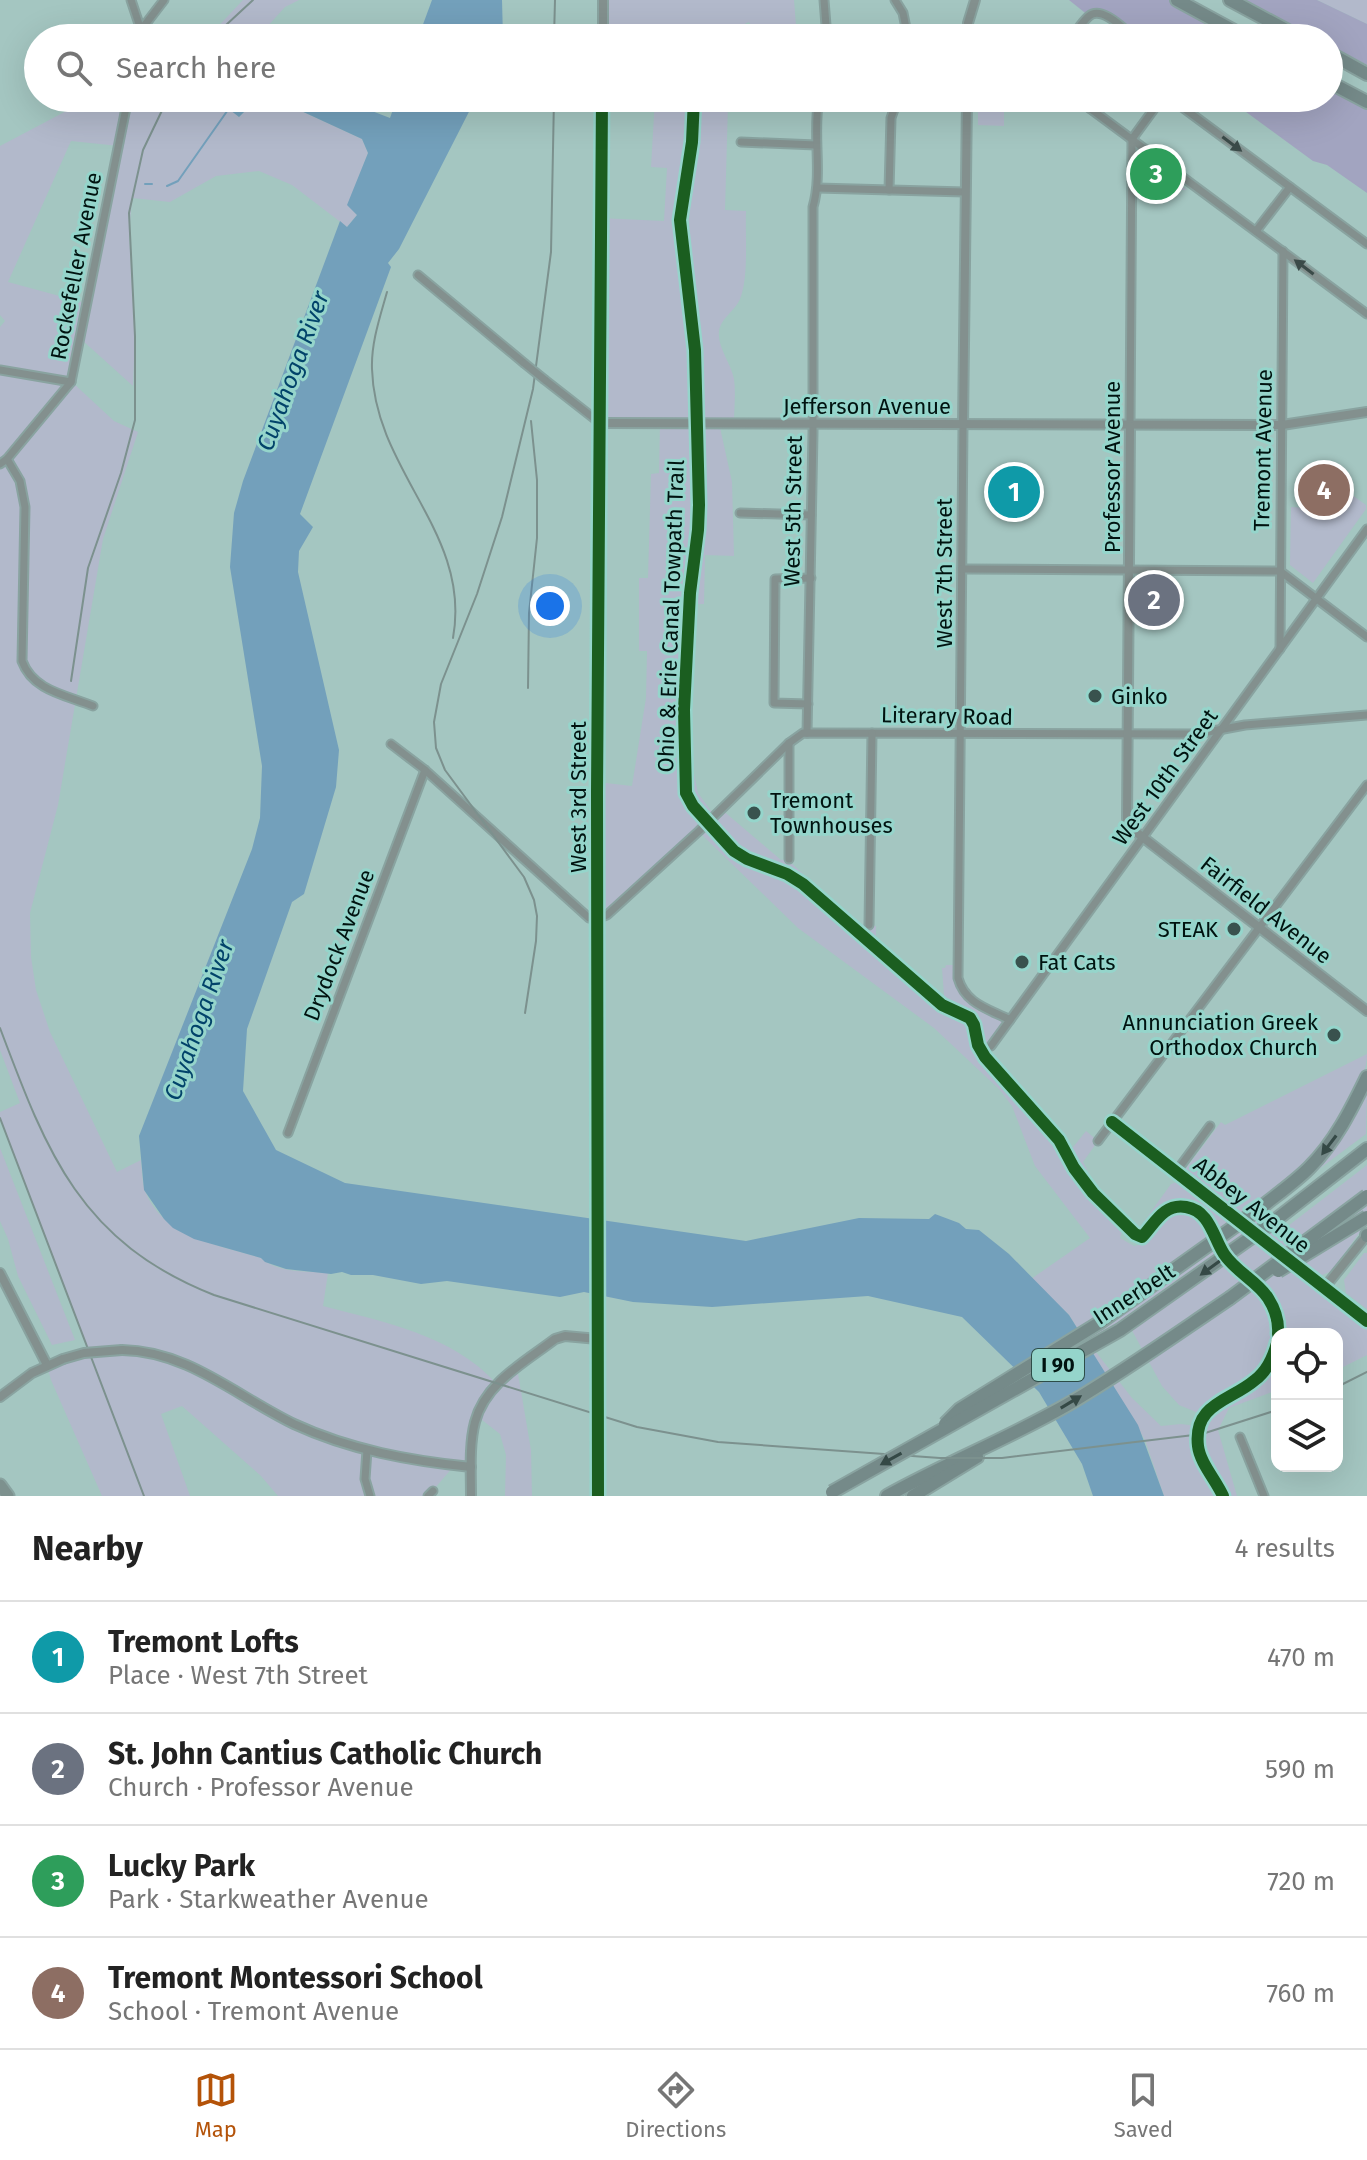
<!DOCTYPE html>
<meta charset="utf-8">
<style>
body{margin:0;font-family:"Fira Sans",sans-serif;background:#f2f2f2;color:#222}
.controls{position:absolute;right:24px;bottom:24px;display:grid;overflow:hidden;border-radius:16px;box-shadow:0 8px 32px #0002}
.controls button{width:72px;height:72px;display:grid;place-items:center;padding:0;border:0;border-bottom:2px solid #e0e0e0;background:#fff;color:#222;font:40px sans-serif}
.you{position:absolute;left:550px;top:606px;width:28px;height:28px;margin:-20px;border:6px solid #fff;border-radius:50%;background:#1a73e8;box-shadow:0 0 0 12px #1a73e833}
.badge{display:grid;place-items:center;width:52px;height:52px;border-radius:50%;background:#b45309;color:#fff;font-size:26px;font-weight:700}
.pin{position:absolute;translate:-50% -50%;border:4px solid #fff;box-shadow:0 2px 8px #0006}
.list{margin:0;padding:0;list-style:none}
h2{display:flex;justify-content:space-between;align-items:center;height:104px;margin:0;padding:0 32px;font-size:34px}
h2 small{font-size:26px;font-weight:400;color:#767676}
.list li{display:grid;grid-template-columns:52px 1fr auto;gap:24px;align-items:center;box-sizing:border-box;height:112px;padding:0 32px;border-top:2px solid #e0e0e0}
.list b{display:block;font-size:30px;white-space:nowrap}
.list p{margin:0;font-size:26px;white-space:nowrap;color:#767676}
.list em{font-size:26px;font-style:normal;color:#767676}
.icon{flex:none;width:44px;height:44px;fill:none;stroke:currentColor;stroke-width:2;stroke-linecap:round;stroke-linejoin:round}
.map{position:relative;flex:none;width:1367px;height:1496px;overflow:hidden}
.search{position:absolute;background:#fff;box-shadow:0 8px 32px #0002;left:24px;right:24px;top:24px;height:88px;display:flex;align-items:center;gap:20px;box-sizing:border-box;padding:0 28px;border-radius:44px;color:#767676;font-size:30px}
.sheet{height:552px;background:#fff}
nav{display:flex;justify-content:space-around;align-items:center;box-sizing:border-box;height:112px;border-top:2px solid #e0e0e0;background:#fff;font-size:22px;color:#767676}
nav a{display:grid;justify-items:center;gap:4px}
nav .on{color:#b45309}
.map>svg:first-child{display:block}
</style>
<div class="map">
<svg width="1367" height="1496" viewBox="0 0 1367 1496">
<rect width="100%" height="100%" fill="#a4c6c1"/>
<g fill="#b2b9cb" fill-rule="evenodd">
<path d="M 243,0 L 299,0 L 285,7 L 257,38 L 179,38 L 192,25 L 210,35 Z"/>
<path d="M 603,0 L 794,0 L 797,38 L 759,38 L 749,22 L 725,33 L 701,31 L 700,38 L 603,38 Z"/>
<path d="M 1317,0 L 1367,0 L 1367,24 Z"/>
<path d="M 91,98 L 217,98 L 239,117 L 252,104 L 273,98 L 362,139 L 368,153 L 348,205 L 357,215 L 347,227 L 292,185 L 259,171 L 216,176 L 170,202 L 132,198 L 129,234 L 135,336 L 133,386 L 82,340 L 72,382 L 114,421 L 138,432 L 103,539 L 58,805 L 30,913 L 31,957 L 36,990 L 50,1032 L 117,1172 L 141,1160 C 142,1170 142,1182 145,1191 C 163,1238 220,1245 261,1258 C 278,1273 306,1271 328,1273 L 323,1306 C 384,1322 452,1335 496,1383 L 517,1368 L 531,1450 L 532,1496 L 505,1496 L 506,1455 L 500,1434 L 477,1416 L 471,1467 L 454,1466 L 428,1496 L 278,1496 L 261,1476 L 182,1406 L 161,1414 L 190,1496 L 102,1496 L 51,1380 L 47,1365 L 88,1349 L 0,1118 L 0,1112 L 20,1103 L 0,1050 L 0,327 L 5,321 L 0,315 L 0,146 ZM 71,141 L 119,146 L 89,304 L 8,282 Z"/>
<path d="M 655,98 L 772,98 L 762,105 L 728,104 L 725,210 L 746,211 C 745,236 749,277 740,299 C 735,311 721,318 719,331 C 717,347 731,363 734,379 C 736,393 734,409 734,423 L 719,423 L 732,482 L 734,556 L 705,555 L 704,604 L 694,604 L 690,754 L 698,793 L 714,815 L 721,809 L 781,860 L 789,859 L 789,861 L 860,925 L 876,926 L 876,942 L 941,999 L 944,995 L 942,968 L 945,968 L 946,965 L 958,965 L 966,996 L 1010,1020 L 984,1055 L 981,1050 L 977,1052 L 1030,1113 L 1089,1194 L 1123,1229 L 1120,1238 L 1134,1246 L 1139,1245 L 1144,1238 L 1142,1224 L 1171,1184 L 1177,1182 L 1367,1329 L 1367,1355 L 1337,1370 L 1337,1334 L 1277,1334 L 1277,1380 L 1274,1381 L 1277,1390 L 1229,1408 L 1218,1430 L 1237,1496 L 1164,1496 L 1145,1440 L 1069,1315 L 1031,1279 L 1090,1238 L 1035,1166 L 1012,1106 L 999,1089 L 934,1028 L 798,928 L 699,832 L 607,915 L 597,919 L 597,782 L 632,786 L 646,698 L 647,651 L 639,651 L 639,578 L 648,578 L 651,474 L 659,473 L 660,423 L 600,423 L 599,218 L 664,221 L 667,168 L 651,167 ZM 1128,1323 L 1162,1386 L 1179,1405 L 1201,1414 L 1196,1426 L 1181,1424 L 1161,1426 L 1132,1398 L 1092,1347 Z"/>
<path d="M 978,103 L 1004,104 L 1004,126 L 978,125 Z"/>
<path d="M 1146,159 L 1187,190 L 1145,189 Z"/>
<path d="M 1315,475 L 1353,485 L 1348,492 L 1366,505 L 1366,509 L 1313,583 L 1290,565 L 1291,507 L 1306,508 L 1307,504 L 1315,504 Z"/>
<path d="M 1367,1054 C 1367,1070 1360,1081 1353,1095 C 1329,1143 1299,1170 1258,1202 L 1255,1208 L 1279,1233 L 1367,1165 L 1367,1222 L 1332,1271 L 1320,1276 L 1184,1171 L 1221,1122 L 1225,1125 Z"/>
<path d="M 1367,1090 L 1366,1134 L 1311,1175 L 1345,1132 Z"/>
<path d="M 1086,1131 L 1098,1141 L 1083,1162 L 1087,1169 L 1079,1175 L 1066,1151 L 1074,1146 Z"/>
<path d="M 0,1148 L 75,1340 L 52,1345 L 18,1276 L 8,1239 L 0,1221 Z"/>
<path d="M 1364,1253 L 1367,1253 L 1367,1309 L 1346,1293 L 1344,1280 Z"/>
</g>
<g fill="#a2a4c0">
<path d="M 1069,0 L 1182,0 L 1251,38 L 1135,38 L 1102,14 L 1089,16 Z"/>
<path d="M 1245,0 L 1317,0 L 1367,24 L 1367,65 L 1329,45 L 1329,38 L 1316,38 Z"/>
<path d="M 1329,81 L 1367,103 L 1367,193 L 1327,165 L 1313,161 L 1227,98 L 1329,98 Z"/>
</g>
<g fill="#73a0bb">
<path d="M 432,0 L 502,0 L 503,38 L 418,38 Z"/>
<path d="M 270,98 L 252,104 L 239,117 L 216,99 Z"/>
<path d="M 273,98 L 338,98 L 390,118 L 397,98 L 476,98 L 399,249 L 388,263 L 391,267 L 300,514 L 313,527 L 299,551 L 298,572 L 339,750 L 336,787 L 304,894 L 292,902 L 247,1029 L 243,1091 L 276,1150 L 345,1183 L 746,1241 L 859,1218 L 929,1219 L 935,1214 L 959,1223 L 966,1229 L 979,1230 L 1009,1254 L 1069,1315 L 1138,1425 L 1164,1496 L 1093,1496 L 1082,1464 L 1039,1392 L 962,1317 L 868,1296 L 712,1307 L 633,1302 L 584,1292 L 560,1297 L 447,1281 L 421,1284 L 373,1275 L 351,1275 L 342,1272 L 331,1274 L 286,1269 L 265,1262 L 261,1258 L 194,1239 L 173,1228 L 164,1219 L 144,1190 L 139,1136 L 252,849 L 260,818 L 262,766 L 230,567 L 234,513 L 243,481 L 340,221 L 347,227 L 357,215 L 347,205 L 368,153 L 362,139 Z"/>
</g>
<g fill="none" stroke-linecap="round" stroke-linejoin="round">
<g stroke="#73a0bb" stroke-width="2">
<path d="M 145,184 L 152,184"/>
<path d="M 167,186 L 178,181 L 230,107"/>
</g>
<g stroke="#89a3a0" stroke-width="11">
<g id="minor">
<path d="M 131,0 L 141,30 L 139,38"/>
<path d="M 824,0 L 827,38"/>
<path d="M 895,0 L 903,13 L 908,38"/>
<path d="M 141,30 L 164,0"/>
<path d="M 1071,38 C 1077,31 1082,22 1089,16 C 1102,5 1125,30 1135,38"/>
<path d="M 1076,98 L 1367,314"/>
<path d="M 1170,98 L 1367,244"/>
<path d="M 1091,109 L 1100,98"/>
<path d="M 741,142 L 816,145"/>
<path d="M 817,188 L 965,192"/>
<path d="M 889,190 L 891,118 L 898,98"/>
<path d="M 1256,231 L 1290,187"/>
<path d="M 418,275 L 524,363"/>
<path d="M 0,370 L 71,382"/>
<path d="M 545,380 L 600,423"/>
<path d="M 963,425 L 958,978 C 965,1004 989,1009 1010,1020"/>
<path d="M 1130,426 L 1132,139 L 1162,98"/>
<path d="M 7,459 L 20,481 L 25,507 L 22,661 C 33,691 66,695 93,706"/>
<path d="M 0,464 L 7,459 L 71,382 L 128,98"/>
<path d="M 740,513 L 811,515"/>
<path d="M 962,569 L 1280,571 L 1367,637"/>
<path d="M 1280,649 L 1283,251"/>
<path d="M 808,704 L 774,703 L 775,579 L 811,578"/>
<path d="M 807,733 L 813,433 L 813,207 C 823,172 812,134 819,98"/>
<path d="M 789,743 L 789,859"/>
<path d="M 391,744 L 425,770 L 589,918 L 597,919 L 607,915 L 699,831 L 789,743 L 803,733 L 1197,734 L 1245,725 L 1367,715"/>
<path d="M 869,925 L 872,733"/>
<path d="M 991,1046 L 1367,529"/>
<path d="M 1112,1122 L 1325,1287"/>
<path d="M 288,1133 L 425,770"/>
<path d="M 1098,1141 L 1367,785"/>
<path d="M 1176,1172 L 1210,1126"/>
<path d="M 1240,1437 L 1264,1496"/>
<path d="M 367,1450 L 365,1479 L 370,1496"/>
<path d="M 428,1496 L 433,1491"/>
<path d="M 598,1496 L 598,1339"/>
</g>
</g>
<g stroke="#89a3a0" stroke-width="12">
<g id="tertiary">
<path d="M 603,0 L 603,38"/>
<path d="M 968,38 L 968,23 L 975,0"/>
<path d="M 600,423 L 1282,425 L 1367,412"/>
<path d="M 963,425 L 967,98"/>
<path d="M 1130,426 L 1127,819 L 1136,832 L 1367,1011"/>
<path d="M 1367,1235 L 1325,1287 L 1367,1321"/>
<path d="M 0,1273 L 47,1365"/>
<path d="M 122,1350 C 188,1351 236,1396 294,1424 C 350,1450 411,1461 471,1467"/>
<path d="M 0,1397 L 32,1373 L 63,1359"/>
<path d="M 471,1496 C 471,1472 469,1445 475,1422 C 485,1383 525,1362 555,1339 L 565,1336 L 598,1339 L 597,792 L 602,98"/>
</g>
</g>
<g stroke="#89a3a0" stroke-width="15">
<path id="primary" d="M 0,1485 L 8,1496"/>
</g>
<g stroke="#89a3a0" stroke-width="16">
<g id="motorway">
<path d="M 1177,0 L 1247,38"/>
<path d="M 1230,0 L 1301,38"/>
<path d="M 1329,53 L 1367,74"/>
<path d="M 1329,82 L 1367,102"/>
<path d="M 1259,1209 C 1275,1196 1294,1183 1309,1168 C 1335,1142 1351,1110 1367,1077"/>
<path d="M 1273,1222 L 1367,1149"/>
<path d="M 1367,1235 L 1367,1236"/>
<path d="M 887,1496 C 948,1462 1012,1437 1072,1402 C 1126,1370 1178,1333 1230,1298"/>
<path d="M 913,1496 L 977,1457"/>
</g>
</g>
<use href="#minor" stroke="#83908e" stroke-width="7"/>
<use href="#tertiary" stroke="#83908e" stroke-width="8"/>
<use href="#primary" stroke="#7d918e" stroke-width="11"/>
<use href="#motorway" stroke="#758a89" stroke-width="12"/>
<g stroke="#7c918e" stroke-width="2">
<path d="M 212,38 L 253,0"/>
<path d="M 554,38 L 555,0"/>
<path d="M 387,292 C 380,317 371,343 372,369 C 375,473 472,533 453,638"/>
<path d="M 71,681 L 88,568 L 121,473 L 135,420 L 135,336 L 129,213 L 143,150 L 168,98"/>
<path d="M 528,688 L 529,613 L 537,538 L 537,480 L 531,421"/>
<path d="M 525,1013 L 536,941 L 537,916 L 534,900 L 524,877 L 445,770 L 436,748 L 434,722 L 441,684 L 477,594 L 502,517 L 533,389 L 551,252 L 554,98"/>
<path d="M 0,1028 C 47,1153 80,1242 214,1295 L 637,1427 L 718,1442 L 940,1458 L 1002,1458 L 1202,1434 L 1277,1410"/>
<path d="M 0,1118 L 144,1496"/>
<path d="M 1337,1387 L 1367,1372"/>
</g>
<g stroke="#89a3a0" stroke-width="11" stroke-linecap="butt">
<path id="minor-bridge" d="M 524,363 L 545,380"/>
</g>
<g stroke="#89a3a0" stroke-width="12" stroke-linecap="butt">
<path id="tertiary-bridge" d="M 63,1359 L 84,1353 L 122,1350"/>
</g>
<g stroke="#89a3a0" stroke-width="16" stroke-linecap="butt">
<g id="motorway-bridge">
<path d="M 1278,1271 L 1367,1217"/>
<path d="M 1230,1298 L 1367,1196"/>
<path d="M 945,1424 L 960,1409 L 1099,1323 L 1259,1209"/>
<path d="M 832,1492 L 1120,1330 L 1273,1222"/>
</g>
</g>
<use href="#minor-bridge" stroke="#83908e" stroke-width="7"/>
<use href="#tertiary-bridge" stroke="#83908e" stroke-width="8"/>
<use href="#motorway-bridge" stroke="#758a89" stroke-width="12"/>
<g stroke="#95d5cb" stroke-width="17">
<g id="cycleway">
<path d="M 694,98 L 692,142 L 680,220 L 695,350 L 699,505 L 698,530 L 690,593 L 684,710 L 686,793 L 693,806 L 734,851 L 747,859 L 787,874 L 803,884 L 942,1005 L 970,1018 L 974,1025 L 978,1045 L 985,1057 L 1059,1140 L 1074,1168 L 1093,1193 L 1135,1234 L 1142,1237 C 1155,1223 1164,1203 1186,1207 C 1210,1211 1213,1237 1224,1254 C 1236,1272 1257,1281 1268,1298 C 1275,1309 1279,1321 1278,1334"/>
<path d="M 1112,1122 L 1367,1321"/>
<path d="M 598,1496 L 597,792 L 602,98"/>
<path d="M 1223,1496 C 1216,1480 1200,1463 1198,1446 C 1193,1403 1231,1401 1255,1380 C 1267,1371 1273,1358 1277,1343"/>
</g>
</g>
<use href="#cycleway" stroke="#1b5e20" stroke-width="12"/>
</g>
<defs><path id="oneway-solid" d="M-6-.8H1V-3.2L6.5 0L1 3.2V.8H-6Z" transform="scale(2)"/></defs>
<g fill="#3b4b49">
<use href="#oneway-solid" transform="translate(1232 144) rotate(37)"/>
<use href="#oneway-solid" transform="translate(1304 267) rotate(-143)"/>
</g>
<g fill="#354946">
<use href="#oneway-solid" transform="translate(1329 1145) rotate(127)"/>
<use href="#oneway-solid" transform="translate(1210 1268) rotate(144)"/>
<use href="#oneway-solid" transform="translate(1071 1402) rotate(-31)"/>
<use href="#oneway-solid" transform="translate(891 1459) rotate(151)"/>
</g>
<g fill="#39524e" stroke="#95d5cb" stroke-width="3">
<circle cx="1095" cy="696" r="8"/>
<circle cx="754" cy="813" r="8"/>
<circle cx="1234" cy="929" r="8"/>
<circle cx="1022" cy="962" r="8"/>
<circle cx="1334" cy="1035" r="8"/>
</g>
<g text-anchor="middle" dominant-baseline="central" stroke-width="6" stroke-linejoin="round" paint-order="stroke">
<rect fill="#95d5cb" stroke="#2d4d48" stroke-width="2" x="1032" y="1349" width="52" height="32" rx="6"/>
<g font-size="20" font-weight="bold" fill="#001310">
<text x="1058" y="1365">I 90</text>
</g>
<g font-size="22" fill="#001310" stroke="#95d5cb">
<text transform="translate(76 266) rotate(-79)">Rockefeller Avenue</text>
<text x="867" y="406">Jefferson Avenue</text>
<text transform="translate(1263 450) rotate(-89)">Tremont Avenue</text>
<text transform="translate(1112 467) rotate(-90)">Professor Avenue</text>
<text transform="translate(793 511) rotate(-89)">West 5th Street</text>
<text transform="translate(944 573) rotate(-90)">West 7th Street</text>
<text transform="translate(671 616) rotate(-88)">Ohio &amp; Erie Canal Towpath Trail</text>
<text transform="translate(947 716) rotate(1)">Literary Road</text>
<text transform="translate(1165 777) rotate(-54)">West 10th Street</text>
<text transform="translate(578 797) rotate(-90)">West 3rd Street</text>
<text transform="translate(1266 910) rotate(38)">Fairfield Avenue</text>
<text transform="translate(339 945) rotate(-69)">Drydock Avenue</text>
<text transform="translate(1252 1205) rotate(38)">Abbey Avenue</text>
<text transform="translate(1134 1294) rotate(-33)">Innerbelt</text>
</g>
<g font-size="22" fill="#001310" stroke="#95d5cb" text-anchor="start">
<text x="1111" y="696">Ginko</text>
<text x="770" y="800">Tremont<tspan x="770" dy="25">Townhouses</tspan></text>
<text x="1218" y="929" text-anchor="end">STEAK</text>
<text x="1038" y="962">Fat Cats</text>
<text x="1318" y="1022" text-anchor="end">Annunciation Greek<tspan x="1318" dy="25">Orthodox Church</tspan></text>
</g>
<g font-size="24" font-style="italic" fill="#02436a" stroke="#95d5cb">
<text transform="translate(293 371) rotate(-70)">Cuyahoga River</text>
<text transform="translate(199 1020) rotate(-71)">Cuyahoga River</text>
</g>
</g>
</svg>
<div class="controls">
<button><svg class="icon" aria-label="locate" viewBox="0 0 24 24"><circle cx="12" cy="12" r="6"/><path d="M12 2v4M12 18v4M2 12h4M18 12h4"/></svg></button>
<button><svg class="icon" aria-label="layers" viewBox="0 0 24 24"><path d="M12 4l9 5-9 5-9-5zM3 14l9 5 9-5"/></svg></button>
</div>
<div class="you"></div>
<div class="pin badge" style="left:1014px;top:492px;background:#0f9aa8">1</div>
<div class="pin badge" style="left:1154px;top:600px;background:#6b7280">2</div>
<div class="pin badge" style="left:1156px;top:174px;background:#2e9e5b">3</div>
<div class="pin badge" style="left:1324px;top:490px;background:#8d6e63">4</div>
<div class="search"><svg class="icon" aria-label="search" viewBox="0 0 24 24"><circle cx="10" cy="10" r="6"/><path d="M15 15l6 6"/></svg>Search here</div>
</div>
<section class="sheet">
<h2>Nearby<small>4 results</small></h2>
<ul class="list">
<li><span class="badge" style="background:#0f9aa8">1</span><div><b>Tremont Lofts</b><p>Place · West 7th Street</p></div><em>470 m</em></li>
<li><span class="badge" style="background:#6b7280">2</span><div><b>St. John Cantius Catholic Church</b><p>Church · Professor Avenue</p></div><em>590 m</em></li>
<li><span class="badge" style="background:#2e9e5b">3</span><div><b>Lucky Park</b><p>Park · Starkweather Avenue</p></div><em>720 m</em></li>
<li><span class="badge" style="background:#8d6e63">4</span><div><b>Tremont Montessori School</b><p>School · Tremont Avenue</p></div><em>760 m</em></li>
</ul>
</section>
<nav>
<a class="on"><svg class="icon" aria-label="map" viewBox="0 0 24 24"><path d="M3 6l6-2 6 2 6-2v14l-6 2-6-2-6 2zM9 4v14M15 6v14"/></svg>Map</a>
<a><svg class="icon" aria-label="directions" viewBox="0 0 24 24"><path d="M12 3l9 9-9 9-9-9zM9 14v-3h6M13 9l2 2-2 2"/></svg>Directions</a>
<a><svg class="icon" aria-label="saved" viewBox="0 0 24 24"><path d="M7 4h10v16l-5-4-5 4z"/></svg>Saved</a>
</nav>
